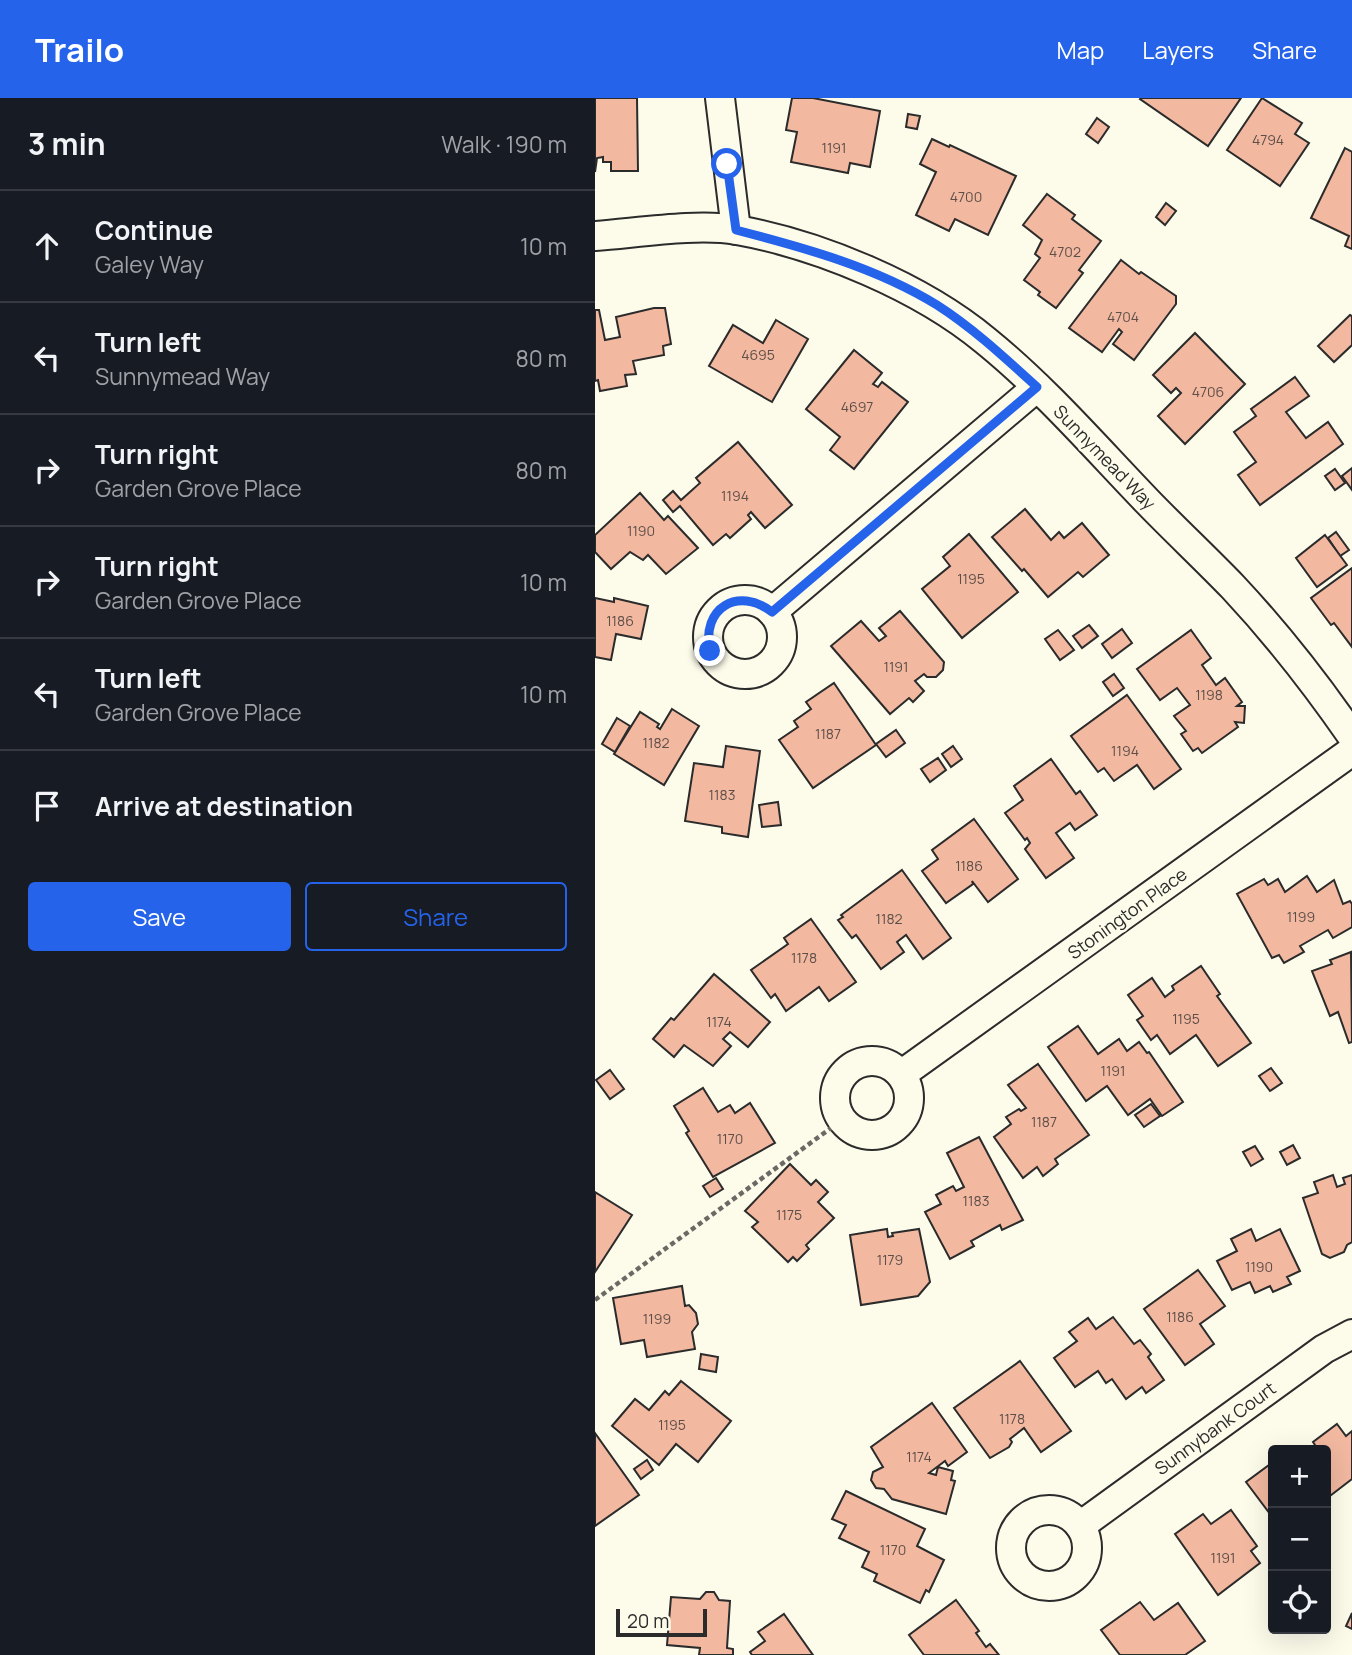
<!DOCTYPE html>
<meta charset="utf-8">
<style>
body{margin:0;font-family:Manrope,sans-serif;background:#20242c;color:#f1f3f6}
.controls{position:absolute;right:21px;bottom:21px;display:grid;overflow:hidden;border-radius:7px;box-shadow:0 7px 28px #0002}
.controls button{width:63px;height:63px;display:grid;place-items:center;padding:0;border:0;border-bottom:2px solid #363941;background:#171b24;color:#f1f3f6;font:35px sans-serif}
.scale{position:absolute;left:21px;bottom:18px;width:91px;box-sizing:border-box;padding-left:7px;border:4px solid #2b2b2b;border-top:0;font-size:19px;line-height:24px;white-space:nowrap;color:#2b2b2b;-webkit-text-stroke:5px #fdfbea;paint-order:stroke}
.stop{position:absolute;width:21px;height:21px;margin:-16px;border:5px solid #2563eb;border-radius:50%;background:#fff}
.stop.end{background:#2563eb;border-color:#fff;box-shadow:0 2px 7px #0008}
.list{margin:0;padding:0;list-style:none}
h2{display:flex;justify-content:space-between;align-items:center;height:91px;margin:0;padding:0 28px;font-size:30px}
h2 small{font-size:23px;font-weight:400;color:#9ea1a6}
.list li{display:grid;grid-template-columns:46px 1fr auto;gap:21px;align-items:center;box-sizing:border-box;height:112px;padding:0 28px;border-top:2px solid #363941}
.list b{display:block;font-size:26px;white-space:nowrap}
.list p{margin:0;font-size:23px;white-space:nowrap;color:#9ea1a6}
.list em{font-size:23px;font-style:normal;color:#9ea1a6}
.actions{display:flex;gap:14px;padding:21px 28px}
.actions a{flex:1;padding:16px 0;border:2px solid #2563eb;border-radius:7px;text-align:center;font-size:24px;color:#2563eb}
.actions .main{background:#2563eb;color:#fff}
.icon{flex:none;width:38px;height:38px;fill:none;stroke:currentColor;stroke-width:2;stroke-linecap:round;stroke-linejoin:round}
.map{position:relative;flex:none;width:757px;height:1557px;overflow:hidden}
header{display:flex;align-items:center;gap:42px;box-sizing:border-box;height:98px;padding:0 35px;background:#2563eb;color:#fff}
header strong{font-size:33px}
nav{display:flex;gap:38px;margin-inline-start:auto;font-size:24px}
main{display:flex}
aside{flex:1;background:#171b24}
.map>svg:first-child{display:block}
</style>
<header>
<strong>Trailo</strong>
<nav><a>Map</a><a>Layers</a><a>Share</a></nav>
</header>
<main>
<aside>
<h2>3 min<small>Walk · 190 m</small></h2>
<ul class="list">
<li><svg class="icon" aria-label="ahead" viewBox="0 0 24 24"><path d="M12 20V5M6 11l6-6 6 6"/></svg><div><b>Continue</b><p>Galey Way</p></div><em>10 m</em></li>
<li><svg class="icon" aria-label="left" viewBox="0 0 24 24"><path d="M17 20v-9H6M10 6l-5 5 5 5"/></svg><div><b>Turn left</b><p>Sunnymead Way</p></div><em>80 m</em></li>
<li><svg class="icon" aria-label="right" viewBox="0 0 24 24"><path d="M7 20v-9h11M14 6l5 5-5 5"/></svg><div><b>Turn right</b><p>Garden Grove Place</p></div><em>80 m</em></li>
<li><svg class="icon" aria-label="right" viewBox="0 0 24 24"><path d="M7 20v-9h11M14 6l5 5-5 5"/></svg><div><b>Turn right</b><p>Garden Grove Place</p></div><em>10 m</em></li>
<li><svg class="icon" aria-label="left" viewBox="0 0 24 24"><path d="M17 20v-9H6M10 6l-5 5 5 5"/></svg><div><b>Turn left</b><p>Garden Grove Place</p></div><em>10 m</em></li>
<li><svg class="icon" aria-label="arrive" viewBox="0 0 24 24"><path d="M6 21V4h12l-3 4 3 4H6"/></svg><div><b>Arrive at destination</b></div></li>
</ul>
<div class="actions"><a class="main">Save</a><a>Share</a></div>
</aside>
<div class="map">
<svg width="757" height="1557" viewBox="0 0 757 1557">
<rect width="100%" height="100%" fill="#fdfbea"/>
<g fill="#f2b8a0" stroke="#2b2b2b" stroke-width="2">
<path d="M 0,0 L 42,0 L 43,73 L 16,73 L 16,64 L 8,64 L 8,59 L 2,60 L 0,74 Z"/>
<path d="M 197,0 L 218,0 L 285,13 L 275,69 L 255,65 L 253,75 L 196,64 L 202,34 L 191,32 Z"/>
<path d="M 546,0 L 646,0 L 613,48 L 545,1 Z"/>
<path d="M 667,0 L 707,25 L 700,36 L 714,45 L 685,88 L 632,52 Z"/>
<path d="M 313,16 L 325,18 L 322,31 L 311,29 Z"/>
<path d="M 502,20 L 514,29 L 503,45 L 491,36 Z"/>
<path d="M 337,41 L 354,49 L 355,47 L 421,78 L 393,137 L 360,121 L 354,133 L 321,117 L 341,74 L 325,66 Z"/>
<path d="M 750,50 L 757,54 L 757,151 L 750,148 L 754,138 L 716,120 Z"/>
<path d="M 452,96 L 480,117 L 477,121 L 506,143 L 484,172 L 488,175 L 461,210 L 443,197 L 445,194 L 429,182 L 445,160 L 440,156 L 447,142 L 428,127 Z"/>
<path d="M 571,105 L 581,113 L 570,127 L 561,119 Z"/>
<path d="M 526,162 L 544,176 L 546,174 L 581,198 L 581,206 L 539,262 L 518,246 L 527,234 L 524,231 L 507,254 L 474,230 Z"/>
<path d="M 59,210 L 70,210 L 76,246 L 68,248 L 69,257 L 38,263 L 41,276 L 30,277 L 32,288 L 5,293 L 3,282 L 0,283 L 0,212 L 4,212 L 10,242 L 25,239 L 21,219 Z"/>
<path d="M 755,217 L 757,218 L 757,247 L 739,264 L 723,248 Z"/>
<path d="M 181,222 L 213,241 L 177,304 L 114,268 L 138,227 L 168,245 Z"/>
<path d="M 600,235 L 650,286 L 590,346 L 563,318 L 586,295 L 581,290 L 576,295 L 558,277 Z"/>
<path d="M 259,252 L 287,275 L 278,286 L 283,289 L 287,284 L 313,304 L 259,371 L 235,352 L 245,339 L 211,311 Z"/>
<path d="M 700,279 L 714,298 L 691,314 L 711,340 L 733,324 L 748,346 L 665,407 L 643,377 L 661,364 L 639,334 L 661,318 L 656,311 Z"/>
<path d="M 143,344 L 197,407 L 170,430 L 156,414 L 153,417 L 156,421 L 135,440 L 131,436 L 118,447 L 85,408 L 78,414 L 68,402 L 78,393 L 86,402 L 105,385 L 101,380 Z"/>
<path d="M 757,370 L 757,392 L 747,378 Z"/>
<path d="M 740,371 L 750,385 L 740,392 L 730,378 Z"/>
<path d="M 45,395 L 69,422 L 73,418 L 103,450 L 71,476 L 53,457 L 48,462 L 35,454 L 16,471 L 0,454 L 0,437 Z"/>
<path d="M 430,411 L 456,442 L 464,434 L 469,440 L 487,425 L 514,457 L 488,479 L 483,474 L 453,499 L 429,471 L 427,473 L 397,439 Z"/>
<path d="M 741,434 L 754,452 L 745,458 L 733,440 Z"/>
<path d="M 374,436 L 423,494 L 367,540 L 327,491 L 355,468 L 348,459 Z"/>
<path d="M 730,437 L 752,467 L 722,489 L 701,460 Z"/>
<path d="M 757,470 L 757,549 L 739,525 L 736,527 L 716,500 Z"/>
<path d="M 0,500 L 19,504 L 19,500 L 53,508 L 46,541 L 21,536 L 16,562 L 0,559 Z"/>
<path d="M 305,513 L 349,564 L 348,572 L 341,579 L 332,579 L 329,576 L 320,583 L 329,593 L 318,604 L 314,600 L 295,616 L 236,548 L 266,523 L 284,543 L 291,538 L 284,530 Z"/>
<path d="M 494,527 L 503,538 L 487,550 L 478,538 Z"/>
<path d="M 527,531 L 537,545 L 517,560 L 507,546 Z"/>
<path d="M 463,532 L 479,552 L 465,562 L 450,541 Z"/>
<path d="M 596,532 L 616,560 L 607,567 L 621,587 L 630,580 L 647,604 L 642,608 L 650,608 L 649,625 L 640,624 L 643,629 L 607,655 L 603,650 L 598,653 L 586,636 L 591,633 L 579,618 L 595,607 L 582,590 L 565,602 L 542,571 Z"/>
<path d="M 519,576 L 529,590 L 518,598 L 508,584 Z"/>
<path d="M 239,585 L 281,647 L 218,690 L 184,642 L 203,629 L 199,623 L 216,611 L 211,604 Z"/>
<path d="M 532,597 L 586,671 L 559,691 L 542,667 L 519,683 L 509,670 L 503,674 L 476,638 Z"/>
<path d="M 77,611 L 104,628 L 69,687 L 19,656 L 45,614 L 64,626 L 62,629 L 65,631 Z"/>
<path d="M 22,620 L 35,628 L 20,654 L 7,646 Z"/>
<path d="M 301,632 L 310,645 L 291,659 L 281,646 Z"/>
<path d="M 131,648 L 165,653 L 153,739 L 127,735 L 127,729 L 90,723 L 99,665 L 128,669 Z"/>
<path d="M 358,648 L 367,661 L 356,669 L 347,656 Z"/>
<path d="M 343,660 L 351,672 L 335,684 L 326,671 Z"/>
<path d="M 456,661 L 481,696 L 485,693 L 502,717 L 480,732 L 475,725 L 461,735 L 479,760 L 451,780 L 430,751 L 435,745 L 432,740 L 430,742 L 410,715 L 428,702 L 419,688 Z"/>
<path d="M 183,704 L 186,727 L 167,729 L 164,707 Z"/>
<path d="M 379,721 L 423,781 L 393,804 L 377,783 L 378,786 L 351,805 L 327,773 L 343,761 L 337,752 Z"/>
<path d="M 307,772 L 356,840 L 328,861 L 311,837 L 302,844 L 309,854 L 286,871 L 261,837 L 257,840 L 243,822 L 248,819 L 246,817 Z"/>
<path d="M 712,778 L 722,794 L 739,782 L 748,806 L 755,803 L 757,806 L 757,829 L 738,840 L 733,832 L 705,848 L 709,854 L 689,865 L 684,857 L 677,860 L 642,796 L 669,781 L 673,787 L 683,781 L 690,794 Z"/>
<path d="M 216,821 L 261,884 L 234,903 L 224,889 L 191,913 L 180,896 L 176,900 L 156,872 L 193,846 L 189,840 Z"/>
<path d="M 756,854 L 757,944 L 754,945 L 743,914 L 735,918 L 717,873 L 737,866 L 735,862 Z"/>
<path d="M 606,868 L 625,896 L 622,898 L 656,945 L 623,968 L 601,937 L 575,956 L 562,937 L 556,942 L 542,922 L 548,918 L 533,897 L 557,880 L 570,899 L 579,892 L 577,888 Z"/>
<path d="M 119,876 L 175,924 L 153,949 L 135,934 L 128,941 L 136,948 L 118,968 L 89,947 L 79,959 L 58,941 L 76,920 L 79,922 Z"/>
<path d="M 483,928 L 503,956 L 524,941 L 532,953 L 544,944 L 552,955 L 554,954 L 588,1004 L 567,1018 L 555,1001 L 533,1017 L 512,988 L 491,1003 L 453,949 Z"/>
<path d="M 443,966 L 494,1037 L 460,1061 L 463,1066 L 448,1078 L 442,1069 L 428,1080 L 399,1039 L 416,1026 L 411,1019 L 424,1011 L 426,1013 L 431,1010 L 413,987 Z"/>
<path d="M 676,970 L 687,985 L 675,993 L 664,978 Z"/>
<path d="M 15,972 L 29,991 L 15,1001 L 1,982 Z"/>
<path d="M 108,990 L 123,1014 L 135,1007 L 140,1015 L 155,1005 L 180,1045 L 118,1079 L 91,1035 L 94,1033 L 79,1008 Z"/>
<path d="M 556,1006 L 565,1018 L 549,1029 L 540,1017 Z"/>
<path d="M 384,1039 L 428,1122 L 407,1132 L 405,1127 L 376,1143 L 379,1148 L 355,1161 L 330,1114 L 346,1106 L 341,1097 L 358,1088 L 361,1093 L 369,1089 L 352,1055 Z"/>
<path d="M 698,1047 L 705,1060 L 692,1067 L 685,1054 Z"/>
<path d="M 660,1048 L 668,1061 L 656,1068 L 648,1054 Z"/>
<path d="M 195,1066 L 216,1087 L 221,1082 L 233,1094 L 223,1104 L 239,1120 L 211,1147 L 214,1151 L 202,1163 L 198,1159 L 193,1164 L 157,1129 L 163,1124 L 150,1113 Z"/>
<path d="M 738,1077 L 742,1089 L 750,1086 L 748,1080 L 757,1077 L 757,1144 L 752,1147 L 749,1154 L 735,1160 L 727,1156 L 708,1100 L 723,1095 L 719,1084 Z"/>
<path d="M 121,1080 L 128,1091 L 115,1099 L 108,1088 Z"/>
<path d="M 0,1094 L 37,1117 L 0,1174 Z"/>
<path d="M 292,1131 L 293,1139 L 298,1138 L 297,1135 L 324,1131 L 335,1184 L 323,1198 L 266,1207 L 255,1137 Z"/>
<path d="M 656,1131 L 661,1143 L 685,1131 L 705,1173 L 692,1179 L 696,1186 L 678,1194 L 675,1188 L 660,1195 L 655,1184 L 637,1192 L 622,1163 L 642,1153 L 636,1141 Z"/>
<path d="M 603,1172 L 630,1208 L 605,1226 L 619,1246 L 590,1267 L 549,1211 Z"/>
<path d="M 87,1188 L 90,1208 L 94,1207 L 101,1215 L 103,1226 L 97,1234 L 100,1251 L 52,1259 L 49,1242 L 26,1246 L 18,1200 Z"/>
<path d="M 518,1219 L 539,1246 L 545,1242 L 556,1256 L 553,1259 L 569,1282 L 551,1295 L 547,1289 L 531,1301 L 517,1281 L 511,1285 L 503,1273 L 480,1289 L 459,1260 L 482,1243 L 474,1234 L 493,1220 L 501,1231 Z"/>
<path d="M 106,1256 L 123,1259 L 121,1274 L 104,1271 Z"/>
<path d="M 425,1263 L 476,1333 L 446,1354 L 429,1330 L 415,1341 L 417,1344 L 414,1349 L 395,1360 L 359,1310 Z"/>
<path d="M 86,1283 L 136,1323 L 103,1364 L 81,1346 L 64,1367 L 17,1328 L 40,1301 L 54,1312 L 70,1293 L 74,1297 Z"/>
<path d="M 337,1305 L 372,1354 L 353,1368 L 350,1363 L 334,1375 L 341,1377 L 343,1369 L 358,1373 L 356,1382 L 360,1383 L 351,1416 L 297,1401 L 289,1391 L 281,1390 L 276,1382 L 278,1374 L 288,1369 L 276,1349 Z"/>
<path d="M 742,1326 L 751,1338 L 757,1333 L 757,1381 L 731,1401 L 731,1352 L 714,1352 L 720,1347 L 718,1344 Z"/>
<path d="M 0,1335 L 44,1397 L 0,1428 Z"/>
<path d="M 52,1362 L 58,1372 L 46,1381 L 39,1371 Z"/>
<path d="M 678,1364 L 678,1420 L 651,1384 Z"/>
<path d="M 251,1393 L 330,1431 L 322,1448 L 349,1462 L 334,1494 L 331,1492 L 325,1505 L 279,1483 L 282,1476 L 267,1469 L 274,1454 L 244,1440 L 251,1427 L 237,1421 Z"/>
<path d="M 636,1412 L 662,1448 L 656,1453 L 665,1465 L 623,1497 L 580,1436 L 608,1416 L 616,1426 Z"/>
<path d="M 111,1494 L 119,1494 L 124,1502 L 135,1503 L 132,1550 L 138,1551 L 138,1557 L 104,1557 L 105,1550 L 72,1547 L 76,1499 L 105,1501 Z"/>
<path d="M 361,1502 L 384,1533 L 381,1535 L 391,1549 L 395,1546 L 404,1557 L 329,1557 L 314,1537 Z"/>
<path d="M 545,1504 L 559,1522 L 583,1505 L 610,1543 L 590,1557 L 525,1557 L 506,1532 Z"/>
<path d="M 757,1515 L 757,1531 L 751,1528 Z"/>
<path d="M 189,1516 L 218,1557 L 157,1557 L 155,1554 L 170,1543 L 163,1534 Z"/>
</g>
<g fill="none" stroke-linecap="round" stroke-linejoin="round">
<g stroke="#2b2b2b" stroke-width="32">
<g id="minor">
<path d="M 125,0 L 141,132"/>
<path d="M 0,138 C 42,135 102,125 142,132 C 225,147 326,189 391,243 C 450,291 500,349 552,403 C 580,432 610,460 638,489 C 682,536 721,586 757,638"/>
<circle cx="150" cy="539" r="37"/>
<path d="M 177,514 L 442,289"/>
<circle cx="277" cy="1000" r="37"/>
<path d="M 307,976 L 757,653"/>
<circle cx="454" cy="1450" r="38"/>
<path d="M 485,1428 L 729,1251 L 757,1236"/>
</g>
</g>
<path stroke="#6a6964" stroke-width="4.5" stroke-dasharray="5 3.5" stroke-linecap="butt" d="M 0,1202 L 247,1022"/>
<use href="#minor" stroke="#fdfbea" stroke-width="28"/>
</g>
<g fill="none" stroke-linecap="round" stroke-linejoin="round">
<path stroke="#2563eb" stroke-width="9" d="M 115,553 C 106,510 143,488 177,514 L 442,289 C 410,260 378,230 342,207 C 280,169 210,150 141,132 L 132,66"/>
</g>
<g text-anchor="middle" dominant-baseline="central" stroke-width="5" stroke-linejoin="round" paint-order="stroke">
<g font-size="14" fill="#5d4e48">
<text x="673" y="41">4794</text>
<text x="239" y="49">1191</text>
<text x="371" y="98">4700</text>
<text x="470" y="153">4702</text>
<text x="528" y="218">4704</text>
<text x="163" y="256">4695</text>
<text x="613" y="293">4706</text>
<text x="262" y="308">4697</text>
<text x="140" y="397">1194</text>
<text x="46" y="432">1190</text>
<text x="376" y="480">1195</text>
<text x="25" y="522">1186</text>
<text x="301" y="568">1191</text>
<text x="614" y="596">1198</text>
<text x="233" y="635">1187</text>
<text x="61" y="644">1182</text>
<text x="530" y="652">1194</text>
<text x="127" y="696">1183</text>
<text x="374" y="767">1186</text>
<text x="706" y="818">1199</text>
<text x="294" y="820">1182</text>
<text x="209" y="859">1178</text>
<text x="591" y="920">1195</text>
<text x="124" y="923">1174</text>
<text x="518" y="972">1191</text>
<text x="449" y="1023">1187</text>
<text x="135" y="1040">1170</text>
<text x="381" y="1102">1183</text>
<text x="194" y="1116">1175</text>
<text x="295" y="1161">1179</text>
<text x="664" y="1168">1190</text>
<text x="585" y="1218">1186</text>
<text x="62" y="1220">1199</text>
<text x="417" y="1320">1178</text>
<text x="77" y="1326">1195</text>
<text x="324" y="1358">1174</text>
<text x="298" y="1451">1170</text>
<text x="628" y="1459">1191</text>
</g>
<g font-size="18" fill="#2b2b2b" stroke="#fdfbea">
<text transform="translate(510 359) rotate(46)">Sunnymead Way</text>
<text transform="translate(532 815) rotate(-36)">Stonington Place</text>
<text transform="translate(620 1330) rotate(-36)">Sunnybank Court</text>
</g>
</g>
</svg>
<div class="controls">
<button>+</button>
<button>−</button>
<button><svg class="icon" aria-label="locate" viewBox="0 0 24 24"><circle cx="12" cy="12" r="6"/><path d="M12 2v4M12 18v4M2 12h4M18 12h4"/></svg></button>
</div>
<div class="scale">20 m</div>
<div class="stop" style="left:132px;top:66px"></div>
<div class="stop end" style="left:115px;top:553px"></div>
</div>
</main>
